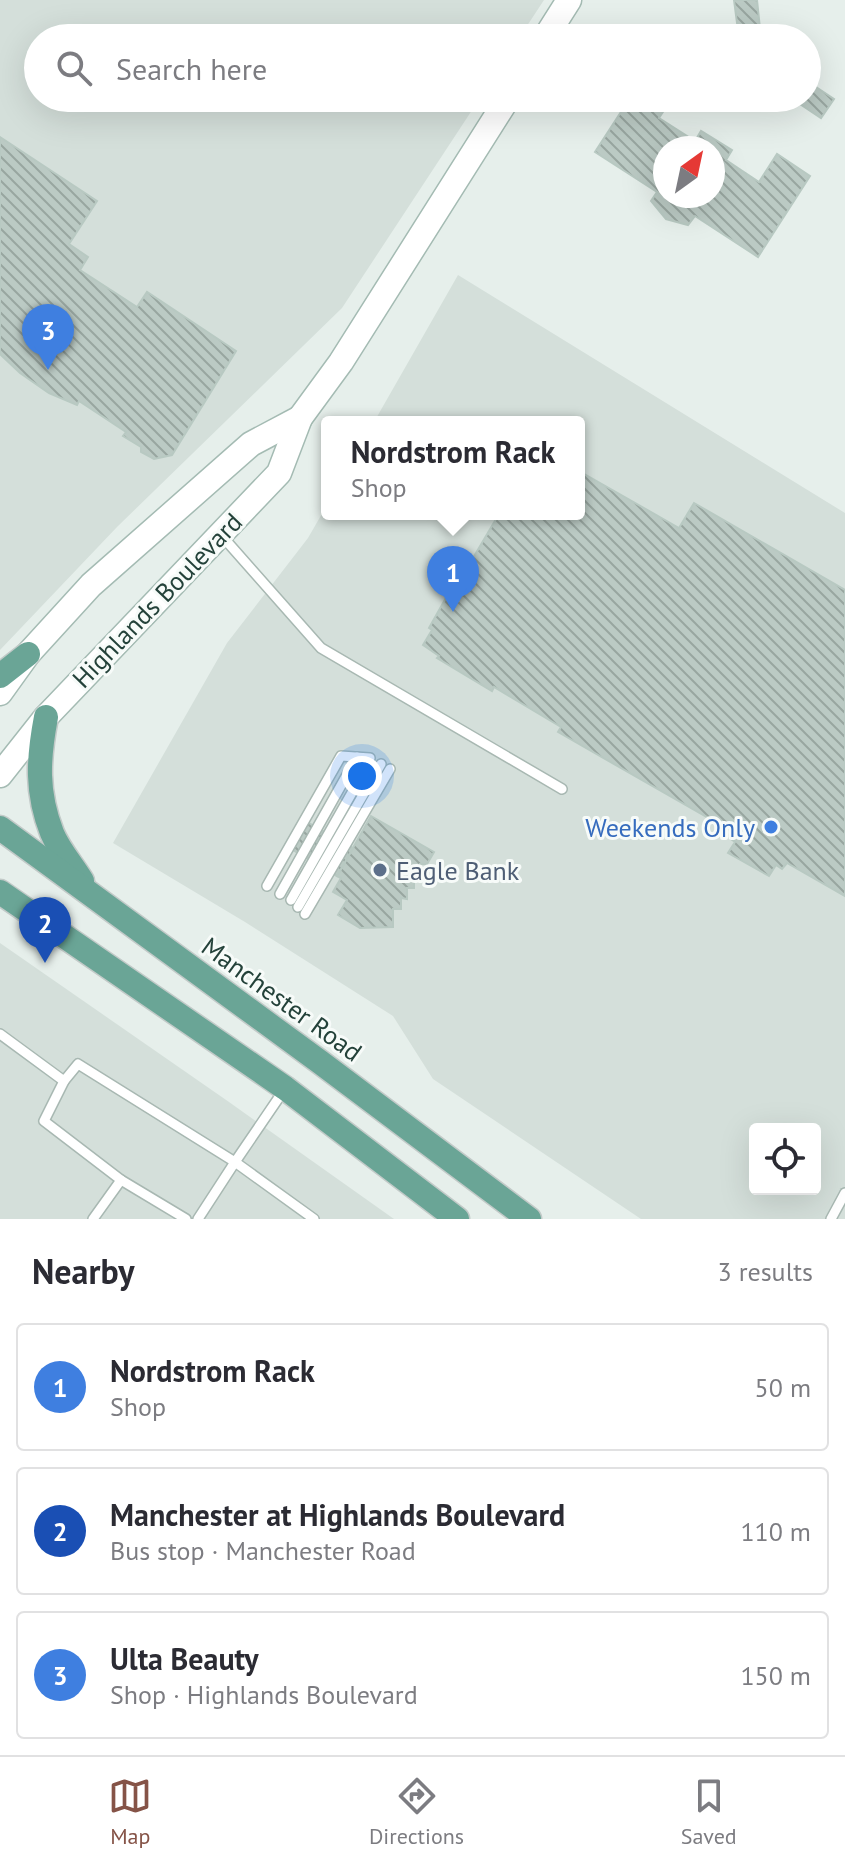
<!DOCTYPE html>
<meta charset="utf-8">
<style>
body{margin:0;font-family:"PT Sans",sans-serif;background:#f7f7f7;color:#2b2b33}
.controls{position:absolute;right:24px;bottom:24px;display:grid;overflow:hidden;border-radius:8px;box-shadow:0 8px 32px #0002}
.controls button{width:72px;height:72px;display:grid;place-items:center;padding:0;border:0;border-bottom:2px solid #e1e1e2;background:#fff;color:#2b2b33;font:40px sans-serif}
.compass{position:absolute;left:653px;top:136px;width:72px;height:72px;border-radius:50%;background:#fff;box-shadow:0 8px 32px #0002;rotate:33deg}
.you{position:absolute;left:362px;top:776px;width:28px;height:28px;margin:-20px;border:6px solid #fff;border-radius:50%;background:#1a73e8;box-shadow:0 0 0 12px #1a73e833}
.badge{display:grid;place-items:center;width:52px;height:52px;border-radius:50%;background:#855347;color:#fff;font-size:26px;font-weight:700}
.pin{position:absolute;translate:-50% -66px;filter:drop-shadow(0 2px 4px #0008)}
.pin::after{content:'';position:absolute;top:42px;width:28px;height:24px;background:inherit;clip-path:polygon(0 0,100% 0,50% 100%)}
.popup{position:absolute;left:321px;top:416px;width:264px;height:104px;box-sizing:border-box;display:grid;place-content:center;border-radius:8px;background:#fff;filter:drop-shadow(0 2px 6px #0005);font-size:26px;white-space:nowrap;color:#7c7c81}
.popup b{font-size:30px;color:#2b2b33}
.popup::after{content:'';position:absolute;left:50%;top:100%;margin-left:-16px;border:16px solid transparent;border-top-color:#fff}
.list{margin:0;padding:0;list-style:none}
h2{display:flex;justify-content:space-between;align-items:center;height:104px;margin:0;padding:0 32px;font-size:34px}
h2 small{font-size:26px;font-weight:400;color:#7c7c81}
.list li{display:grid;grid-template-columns:52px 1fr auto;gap:24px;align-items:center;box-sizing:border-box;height:128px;margin:0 16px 16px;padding:0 16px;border:2px solid #e1e1e2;border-radius:8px}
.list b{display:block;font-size:30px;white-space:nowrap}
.list p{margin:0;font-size:26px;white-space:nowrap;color:#7c7c81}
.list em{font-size:26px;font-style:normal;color:#7c7c81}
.icon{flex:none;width:44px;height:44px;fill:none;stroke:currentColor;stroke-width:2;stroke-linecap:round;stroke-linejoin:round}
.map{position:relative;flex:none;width:845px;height:1219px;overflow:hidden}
.search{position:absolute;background:#fff;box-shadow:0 8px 32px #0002;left:24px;right:24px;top:24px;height:88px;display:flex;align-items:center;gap:20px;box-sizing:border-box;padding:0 28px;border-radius:44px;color:#7c7c81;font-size:30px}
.sheet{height:536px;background:#fff}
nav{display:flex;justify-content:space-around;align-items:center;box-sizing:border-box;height:112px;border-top:2px solid #e1e1e2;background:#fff;font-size:22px;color:#7c7c81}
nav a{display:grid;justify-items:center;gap:4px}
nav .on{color:#855347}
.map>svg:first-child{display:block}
</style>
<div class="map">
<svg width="845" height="1219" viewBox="0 0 845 1219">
<defs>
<pattern id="building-back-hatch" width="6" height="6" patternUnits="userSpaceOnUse" patternTransform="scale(2)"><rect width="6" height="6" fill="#bbcac4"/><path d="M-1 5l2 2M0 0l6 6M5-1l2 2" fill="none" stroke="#98a6a0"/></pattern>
</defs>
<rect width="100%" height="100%" fill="#e6efeb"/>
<g fill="#d4dfda" fill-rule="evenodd">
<path d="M 0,0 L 544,0 L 519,38 L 38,38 L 38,98 L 480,98 L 342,308 L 117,527 L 0,650 Z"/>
<path d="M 458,275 L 845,513 L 845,1219 L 641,1219 L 433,1079 L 393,1016 L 245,922 L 113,843 L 227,643 L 308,538 L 327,505 L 327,514 L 579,514 L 579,422 L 374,422 ZM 755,1129 L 815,1129 L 815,1189 L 755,1189 Z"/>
<path d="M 0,943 L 229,1102 L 394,1219 L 0,1219 Z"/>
</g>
<g fill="url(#building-back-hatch)" stroke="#b8c9c2" stroke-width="2" fill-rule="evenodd">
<path d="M 734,0 L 757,0 L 761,38 L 739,38 Z"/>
<path d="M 807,81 L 834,99 L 821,118 L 791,98 L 807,98 Z"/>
<path d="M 630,98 L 672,98 L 659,118 L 695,141 L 701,131 L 732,150 L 726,160 L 759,182 L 777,154 L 810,176 L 758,257 L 695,216 L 688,225 L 666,219 L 651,201 L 657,192 L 595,152 ZM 665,148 L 713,148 L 713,196 L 665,196 Z"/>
<path d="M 0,137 L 97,201 L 69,244 L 88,257 L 80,270 L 137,307 L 147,292 L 236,351 L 172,455 L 154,459 L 141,452 L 141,447 L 123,436 L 126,432 L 79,401 L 77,405 L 49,393 L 20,373 L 0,354 Z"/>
<path d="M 579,471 L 679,528 L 694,503 L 845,590 L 845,896 L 787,863 L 782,869 L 776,865 L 769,876 L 728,853 L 735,842 L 728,837 L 731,831 L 558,732 L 561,727 L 494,687 L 492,691 L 437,658 L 439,656 L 423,645 L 432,630 L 429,628 L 460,573 L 463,575 L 499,514 L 579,514 Z"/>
<path d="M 371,816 L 434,852 L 427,864 L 420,864 L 420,877 L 414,877 L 414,888 L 407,888 L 407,899 L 401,898 L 401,909 L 393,909 L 393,927 L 360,928 L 338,915 L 347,900 L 333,892 L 341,878 L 337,876 Z"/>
<path d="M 302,819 L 353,848 L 337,876 L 286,846 Z"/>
</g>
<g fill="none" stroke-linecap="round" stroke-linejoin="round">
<g stroke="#a8b8b2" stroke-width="12">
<g id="lane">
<path d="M 222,536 L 321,648 L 562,789"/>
<path d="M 267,886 L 341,756 L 370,758 L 366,768 L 291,900"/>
<path d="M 280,894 L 357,757"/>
<path d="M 298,907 L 381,764"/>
<path d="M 305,914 L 390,769"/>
<path d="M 0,1034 L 64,1081 L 78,1064 L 235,1162 L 284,1090"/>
<path d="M 64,1081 L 44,1121 L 121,1180 L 93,1219"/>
<path d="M 121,1180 L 186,1219"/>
<path d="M 198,1219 L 235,1162 L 314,1219"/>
<path d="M 831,1219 L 845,1193"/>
</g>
</g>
<g stroke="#a4bbb3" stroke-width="27">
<g id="secondary">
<path d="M 545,38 L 569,0"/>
<path d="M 0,693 L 28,654 L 91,585 L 251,444 L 300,418"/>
<path d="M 0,775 L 46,717 L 279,473 L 300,418 L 341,362 L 508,98"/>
</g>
</g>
<g stroke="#c2cac8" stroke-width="27">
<g id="primary">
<path d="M 0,676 L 28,654"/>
<path d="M 46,717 C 38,759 36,792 52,833 C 59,850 73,866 82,881"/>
<path d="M 0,828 L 320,1062 L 529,1219"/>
<path d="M 0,892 L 285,1088 L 457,1219"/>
</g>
</g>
<use href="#lane" stroke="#fff" stroke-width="9"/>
<use href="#secondary" stroke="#fff" stroke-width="24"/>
<use href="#primary" stroke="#6aa596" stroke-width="24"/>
</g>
<circle fill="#3f7fe0" stroke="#f7fbf9" stroke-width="3" cx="771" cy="827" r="8"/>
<circle fill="#5c6f8a" stroke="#f7fbf9" stroke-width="3" cx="380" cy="870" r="8"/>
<g text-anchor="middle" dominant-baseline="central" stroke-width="6" stroke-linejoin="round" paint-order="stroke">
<g font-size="26" fill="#24423a" stroke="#f7fbf9">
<text transform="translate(157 600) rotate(-46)">Highlands Boulevard</text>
<text transform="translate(282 999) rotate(36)">Manchester Road</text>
</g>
<g font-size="26" fill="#366cbe" stroke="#f7fbf9" text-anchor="end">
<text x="755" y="827">Weekends Only</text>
</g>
<g font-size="26" fill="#4e5e75" stroke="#f7fbf9" text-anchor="start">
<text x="396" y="870">Eagle Bank</text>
</g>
</g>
</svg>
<div class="controls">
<button><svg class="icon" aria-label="locate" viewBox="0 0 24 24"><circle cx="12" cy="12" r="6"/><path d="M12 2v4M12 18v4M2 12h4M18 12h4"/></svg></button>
</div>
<svg class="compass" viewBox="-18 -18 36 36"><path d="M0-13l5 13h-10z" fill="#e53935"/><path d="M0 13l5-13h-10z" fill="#7c7c81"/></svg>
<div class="you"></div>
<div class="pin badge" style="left:453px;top:612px;background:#3f7fe0">1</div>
<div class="popup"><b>Nordstrom Rack</b>Shop</div>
<div class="pin badge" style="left:45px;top:963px;background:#1a4fb4">2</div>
<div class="pin badge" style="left:48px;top:370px;background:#3f7fe0">3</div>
<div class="search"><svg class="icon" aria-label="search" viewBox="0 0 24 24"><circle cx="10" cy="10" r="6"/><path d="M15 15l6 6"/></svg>Search here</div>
</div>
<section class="sheet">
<h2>Nearby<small>3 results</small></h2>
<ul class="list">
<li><span class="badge" style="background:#3f7fe0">1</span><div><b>Nordstrom Rack</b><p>Shop</p></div><em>50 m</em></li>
<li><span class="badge" style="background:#1a4fb4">2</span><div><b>Manchester at Highlands Boulevard</b><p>Bus stop · Manchester Road</p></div><em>110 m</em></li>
<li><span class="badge" style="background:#3f7fe0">3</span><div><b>Ulta Beauty</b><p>Shop · Highlands Boulevard</p></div><em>150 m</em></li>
</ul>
</section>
<nav>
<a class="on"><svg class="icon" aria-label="map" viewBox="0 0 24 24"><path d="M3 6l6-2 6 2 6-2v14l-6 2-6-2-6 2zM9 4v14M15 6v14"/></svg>Map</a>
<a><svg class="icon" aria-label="directions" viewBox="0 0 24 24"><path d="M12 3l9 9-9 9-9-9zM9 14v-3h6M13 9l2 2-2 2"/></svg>Directions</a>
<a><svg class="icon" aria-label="saved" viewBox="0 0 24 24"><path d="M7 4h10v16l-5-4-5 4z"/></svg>Saved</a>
</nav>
